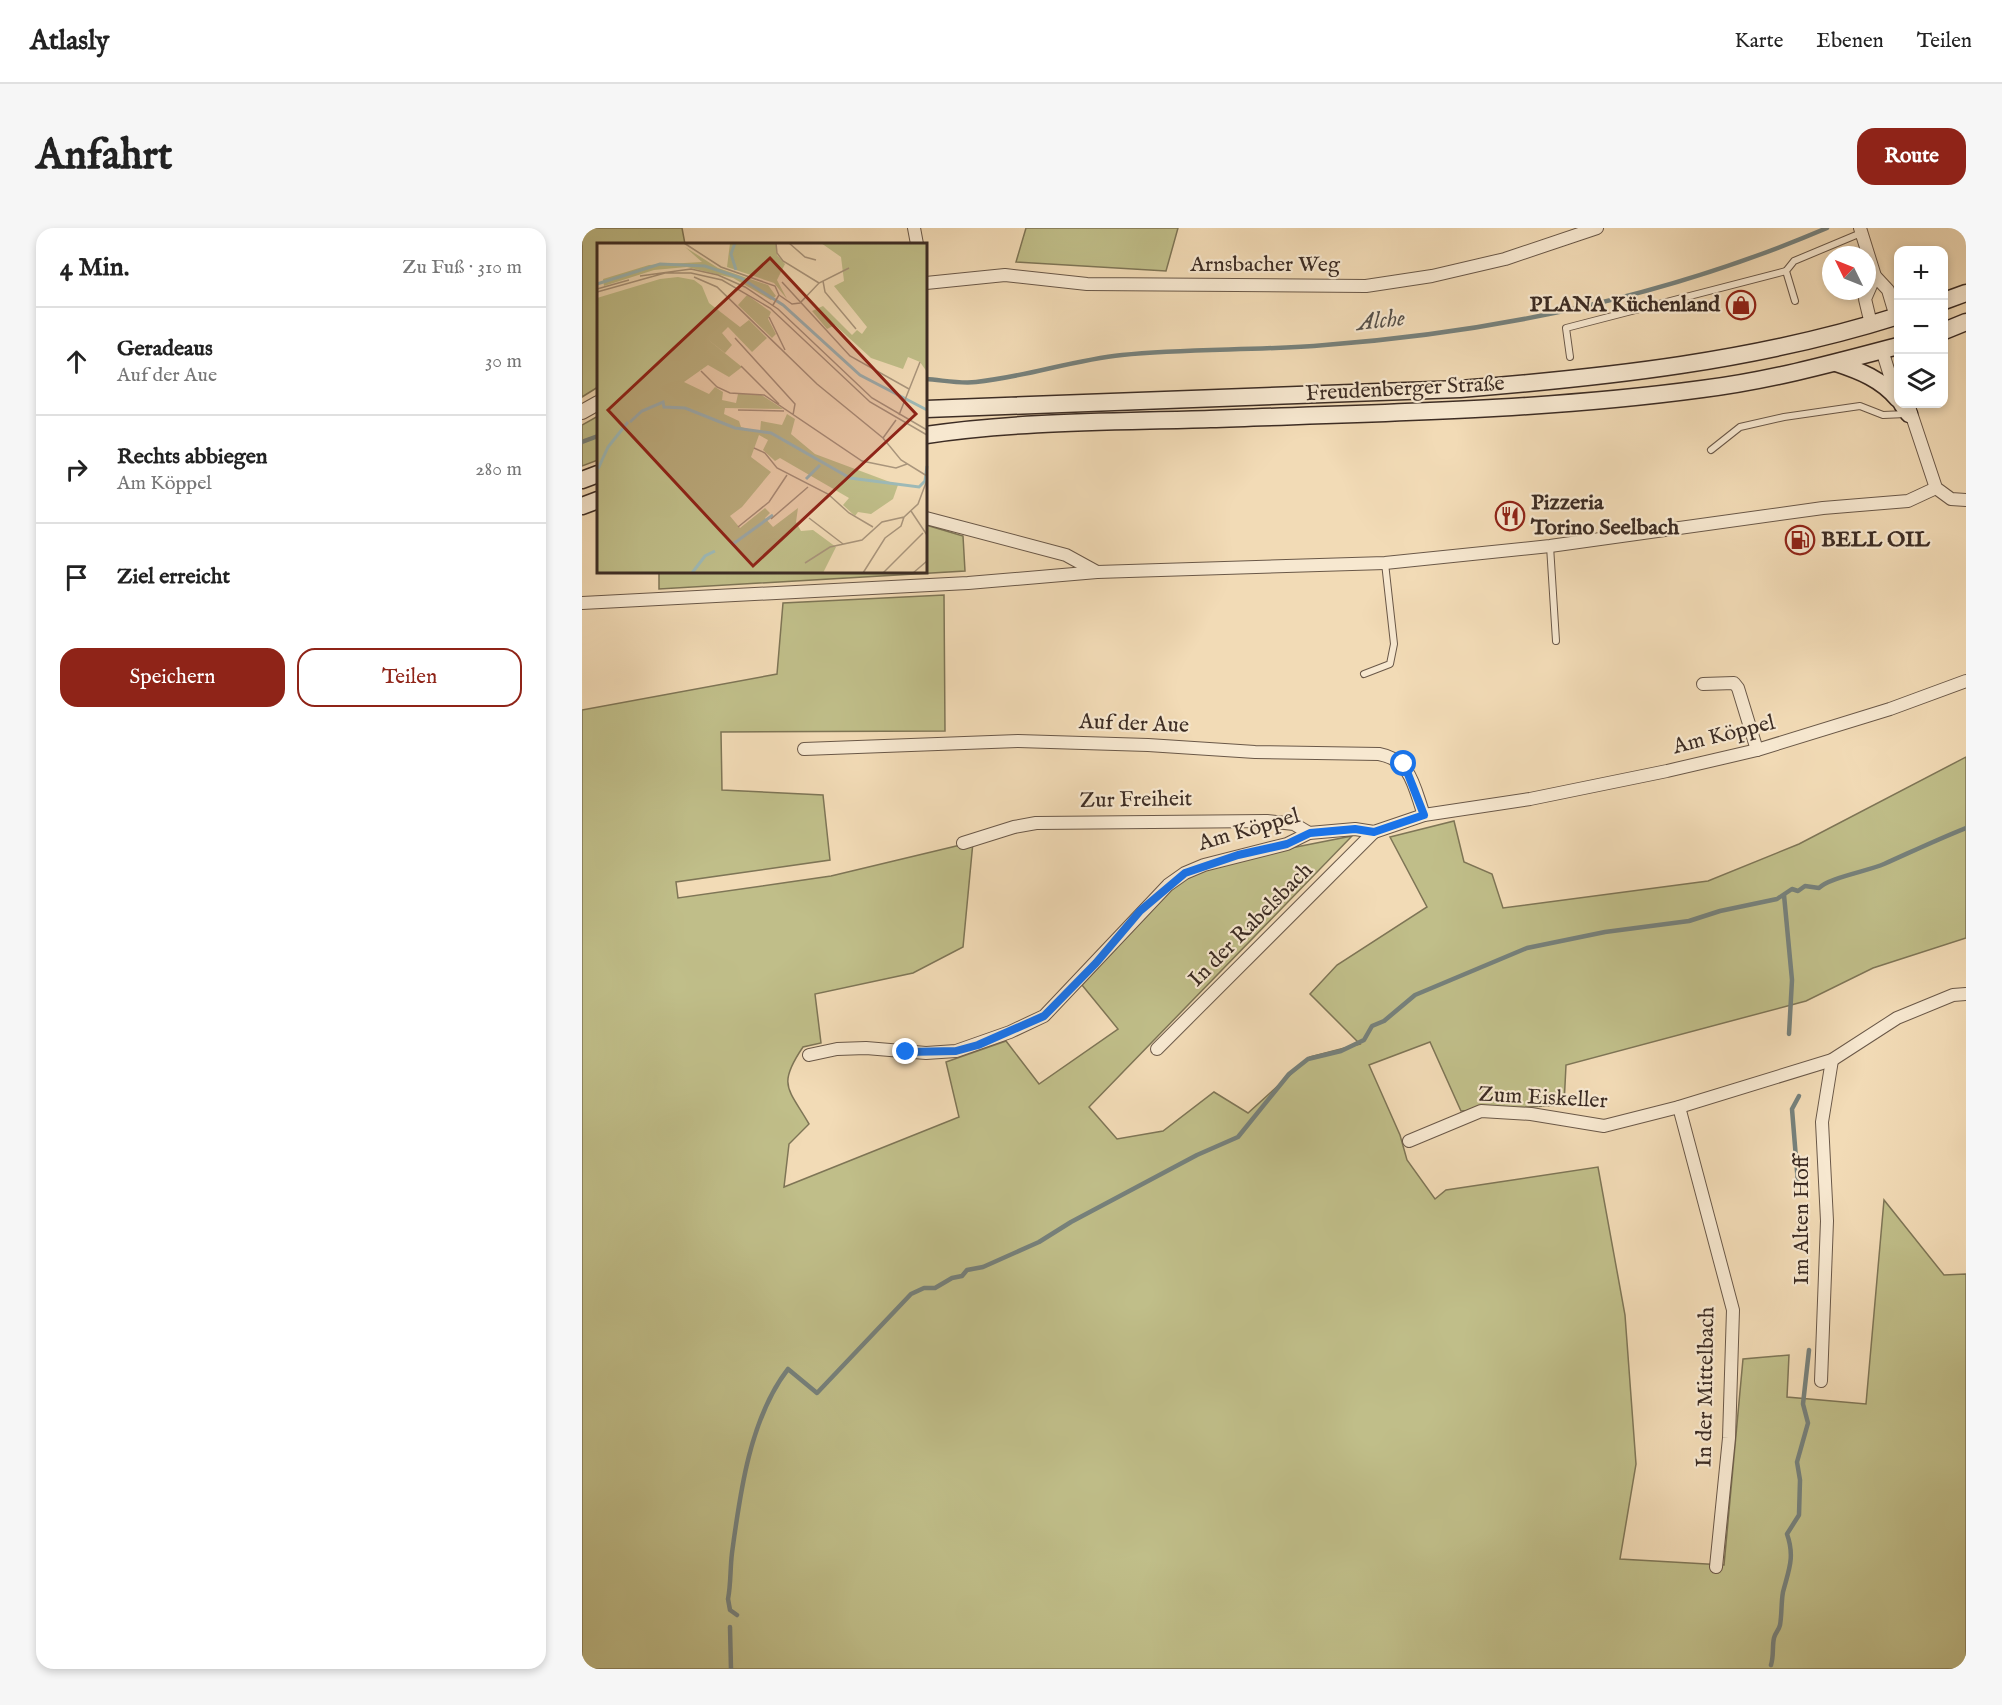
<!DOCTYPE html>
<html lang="de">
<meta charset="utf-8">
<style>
body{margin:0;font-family:"IM FELL English",serif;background:#f6f6f6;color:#222}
.controls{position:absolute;right:18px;top:18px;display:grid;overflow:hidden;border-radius:12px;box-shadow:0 3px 9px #0003}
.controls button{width:54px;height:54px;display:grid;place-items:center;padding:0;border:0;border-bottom:2px solid #e0e0e0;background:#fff;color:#222;font:30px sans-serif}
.compass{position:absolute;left:1240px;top:18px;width:54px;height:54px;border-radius:50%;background:#fff;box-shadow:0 3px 9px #0003;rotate:313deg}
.stop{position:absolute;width:18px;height:18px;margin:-14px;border:4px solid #1a73e8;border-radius:50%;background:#fff}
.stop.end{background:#1a73e8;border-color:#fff;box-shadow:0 2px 6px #0008}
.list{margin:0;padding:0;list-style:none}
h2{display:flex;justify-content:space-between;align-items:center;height:78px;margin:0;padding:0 24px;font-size:26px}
h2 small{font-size:20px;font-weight:400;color:#767676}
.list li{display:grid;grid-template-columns:39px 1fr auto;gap:18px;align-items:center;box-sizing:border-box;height:108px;padding:0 24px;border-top:2px solid #e0e0e0}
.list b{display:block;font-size:22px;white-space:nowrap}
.list p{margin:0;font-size:20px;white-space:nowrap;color:#767676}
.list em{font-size:20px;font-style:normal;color:#767676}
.actions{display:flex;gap:12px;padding:18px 24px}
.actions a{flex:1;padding:14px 0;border:2px solid #8f2418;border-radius:18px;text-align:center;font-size:21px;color:#8f2418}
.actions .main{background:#8f2418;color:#fff}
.icon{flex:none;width:33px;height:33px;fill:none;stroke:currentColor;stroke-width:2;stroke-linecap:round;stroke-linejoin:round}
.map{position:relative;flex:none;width:1384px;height:1441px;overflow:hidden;border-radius:18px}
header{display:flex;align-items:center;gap:36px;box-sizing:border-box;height:84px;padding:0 30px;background:#fff;border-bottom:2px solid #e0e0e0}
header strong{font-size:28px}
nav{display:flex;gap:33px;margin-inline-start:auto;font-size:21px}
.intro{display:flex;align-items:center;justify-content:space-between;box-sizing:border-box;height:144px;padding:0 36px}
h1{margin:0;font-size:42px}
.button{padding:15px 27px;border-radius:18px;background:#8f2418;color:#fff;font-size:21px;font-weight:700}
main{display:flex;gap:36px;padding:0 36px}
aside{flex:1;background:#fff;border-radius:18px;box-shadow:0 3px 9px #0003}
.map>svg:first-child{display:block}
</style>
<header>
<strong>Atlasly</strong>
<nav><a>Karte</a><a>Ebenen</a><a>Teilen</a></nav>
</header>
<div class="intro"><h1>Anfahrt</h1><a class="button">Route</a></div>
<main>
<aside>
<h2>4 Min.<small>Zu Fuß · 310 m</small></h2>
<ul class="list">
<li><svg class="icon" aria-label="ahead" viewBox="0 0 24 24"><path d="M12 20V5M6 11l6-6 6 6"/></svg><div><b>Geradeaus</b><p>Auf der Aue</p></div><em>30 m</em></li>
<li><svg class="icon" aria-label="right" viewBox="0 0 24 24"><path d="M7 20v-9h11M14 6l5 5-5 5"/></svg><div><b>Rechts abbiegen</b><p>Am Köppel</p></div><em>280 m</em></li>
<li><svg class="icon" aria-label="arrive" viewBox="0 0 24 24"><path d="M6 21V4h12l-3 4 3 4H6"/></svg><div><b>Ziel erreicht</b></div></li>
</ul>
<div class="actions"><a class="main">Speichern</a><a>Teilen</a></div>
</aside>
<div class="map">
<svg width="1384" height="1441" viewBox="0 0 1384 1441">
<rect width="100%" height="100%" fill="#f2dbb6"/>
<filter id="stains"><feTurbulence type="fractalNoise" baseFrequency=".00333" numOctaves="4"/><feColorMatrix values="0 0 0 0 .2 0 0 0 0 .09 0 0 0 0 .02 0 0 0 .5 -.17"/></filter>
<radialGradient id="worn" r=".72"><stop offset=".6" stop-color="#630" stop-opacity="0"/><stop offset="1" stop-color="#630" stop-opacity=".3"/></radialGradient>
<g fill="#c0be89" stroke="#7e7556" stroke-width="1.5">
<path d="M 0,0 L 100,0 L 103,16 L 16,16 L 16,159 L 0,169 Z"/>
<path d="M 444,0 L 596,0 L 584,43 L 434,34 Z"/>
<path d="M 16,188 L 16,232 L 0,238 L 0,197 Z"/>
<path d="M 344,297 L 381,308 L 383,343 L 77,361 L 77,344 L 344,344 Z"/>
<path d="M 362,367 L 363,503 L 139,504 L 140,562 L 241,567 L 248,632 L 94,654 L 96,670 L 249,648 L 391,614 L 381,719 L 331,745 L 233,766 L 239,815 L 221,819 C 195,857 206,860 227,896 L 207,916 L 202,959 L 377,889 L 364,834 L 424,813 L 457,856 L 536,801 L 500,757 L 601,648 L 709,620 L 770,608 L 507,879 L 535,911 L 581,903 L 632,864 L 666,885 L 728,829 L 778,816 L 728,766 L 755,737 L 845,679 L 808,609 L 872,593 L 882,634 L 910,646 L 921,680 L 1126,653 L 1217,616 L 1384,529 L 1384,710 L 1291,740 L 1224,773 L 984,837 L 982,877 L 879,883 L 848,814 L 787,837 L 818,907 L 825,932 L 853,971 L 864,962 L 1016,939 L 1043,1087 L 1054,1236 L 1038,1331 L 1142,1337 L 1161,1131 L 1207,1127 L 1205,1169 L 1284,1176 L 1302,972 L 1362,1047 L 1384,1046 L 1384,1441 L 0,1441 L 0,482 L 195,446 L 201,375 Z"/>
</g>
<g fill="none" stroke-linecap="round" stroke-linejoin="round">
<g stroke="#76817c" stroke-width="4.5">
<path d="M 344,151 C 360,152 378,156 394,154 C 443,149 491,132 540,127 C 607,120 675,123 743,117 C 915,104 1086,68 1245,0"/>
<path d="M 0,214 L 16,208"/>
<path d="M 1202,667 L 1210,752 L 1207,806"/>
<path d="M 1216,955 L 1210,881 L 1217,868"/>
<path d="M 155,1387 L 148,1382 L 146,1371 C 149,1356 148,1341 150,1325 C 158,1265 168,1190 206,1141 L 235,1165 L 329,1066 L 342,1060 L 353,1060 L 370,1050 L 380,1048 L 385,1042 L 401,1039 L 457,1014 L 489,994 L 615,927 L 656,909 L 707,846 L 726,831 L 759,823 L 782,812 L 790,798 L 802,793 L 833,767 L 945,720 L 1023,704 L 1107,693 L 1138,683 L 1195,671 L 1210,661 L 1216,663 L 1223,658 L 1237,660 C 1246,650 1286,643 1302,636 C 1329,624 1356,611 1384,600"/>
<path d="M 148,1399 L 149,1441"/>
<path d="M 1189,1437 C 1192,1427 1190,1419 1192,1410 C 1193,1405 1197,1402 1198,1397 C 1200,1386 1199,1375 1201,1364 C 1207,1341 1213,1329 1205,1306 L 1217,1287 L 1218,1252 L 1215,1234 L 1226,1195 L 1221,1176 L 1227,1122"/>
</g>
<g stroke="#6a5848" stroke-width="8">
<g id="service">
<path d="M 1213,73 L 1204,43 L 1212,33 L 1279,5"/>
<path d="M 988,129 L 984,100 L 1204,43"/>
<path d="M 1129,222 L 1158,199 L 1202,189 L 1278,178 L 1301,187 L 1324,186"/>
<path d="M 968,318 L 974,413"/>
<path d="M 782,446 L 808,436 L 812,416 L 803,335"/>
</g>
</g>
<g stroke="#6a5848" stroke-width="14">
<g id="minor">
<path d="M 332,0 L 335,16"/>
<path d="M 1278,0 L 1293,48 L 1306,62 L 1314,89"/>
<path d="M 344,55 L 423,47 L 505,56 L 784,58 L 850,48 L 923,31 L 1015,0"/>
<path d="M 1289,96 L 1283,71 L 1293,48"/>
<path d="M 1300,122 L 1314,167"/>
<path d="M 1327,179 L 1354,260 L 1369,271 L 1384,272"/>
<path d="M 344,290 L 484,327 L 515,344"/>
<path d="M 0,375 L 386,355 L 515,344 L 803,335 L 968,318 L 1241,280 L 1326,273 L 1354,260"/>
<path d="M 1121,456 L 1152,455 L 1156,460 L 1175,522"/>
<path d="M 222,521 L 436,513 L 566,517 L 673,524 L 797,526 C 830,532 832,560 842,587"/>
<path d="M 381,615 L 432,599 L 454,595 L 685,593 L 712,596 L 727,605"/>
<path d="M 575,821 L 792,604"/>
<path d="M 227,827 L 255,821 L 284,820 L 344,825 L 374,823 L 428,804 L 462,788 L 586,657 L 603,645 L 622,637 L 705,616 L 727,605 L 773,601 L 792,604 L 842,587 L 948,571 L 1085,543 L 1175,522 L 1308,481 L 1384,453"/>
<path d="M 1097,879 L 1151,1082 L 1147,1210 L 1134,1339"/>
<path d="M 827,913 L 899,883 L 949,886 L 1022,898 L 1097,879 L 1250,832 L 1315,790 L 1371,767 L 1384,766"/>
<path d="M 1239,1153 L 1245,993 L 1240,894 L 1250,832"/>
</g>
</g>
<g stroke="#6a5848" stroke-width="16">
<path id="tertiary" d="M 0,184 L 16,175"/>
</g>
<g stroke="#3c2c24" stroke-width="19">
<g id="secondary">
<path d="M 1362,73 L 1384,65"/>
<path d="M 1362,103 L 1384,94"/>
<path d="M 1254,135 C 1278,143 1299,151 1316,171"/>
<path d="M 1320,176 L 1327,186"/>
<path d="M 344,181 L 878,161 C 1027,149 1174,133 1316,88"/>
<path d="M 344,207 C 437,193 534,194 628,191 C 792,185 957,183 1120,161 C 1186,153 1252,135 1316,118"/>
<path d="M 0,252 L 16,246"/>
<path d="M 0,278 L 16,272"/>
</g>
</g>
<use href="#service" stroke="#f7e8d0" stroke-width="6"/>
<use href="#minor" stroke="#f7e8d0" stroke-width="12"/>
<use href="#tertiary" stroke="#f7e8d0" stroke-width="14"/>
<use href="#secondary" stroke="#f7e8d0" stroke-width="16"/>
</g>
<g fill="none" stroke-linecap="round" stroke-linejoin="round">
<path stroke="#1a73e8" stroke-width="8" d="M 324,824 L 374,823 L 396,817 L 462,788 L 514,735 L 558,683 L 603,645 L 656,627 L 705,616 L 728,605 L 773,601 L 792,604 L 842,587 L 822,536"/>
</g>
<defs>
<g id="shop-ring" transform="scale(1.5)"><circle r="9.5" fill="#f7e8d0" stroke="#8f2418" stroke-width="1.5"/><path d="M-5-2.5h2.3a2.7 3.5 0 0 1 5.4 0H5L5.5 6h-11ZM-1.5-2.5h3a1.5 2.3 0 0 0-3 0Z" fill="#8f2418"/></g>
<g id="restaurant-ring" transform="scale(1.5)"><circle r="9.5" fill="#f7e8d0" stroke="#8f2418" stroke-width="1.5"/><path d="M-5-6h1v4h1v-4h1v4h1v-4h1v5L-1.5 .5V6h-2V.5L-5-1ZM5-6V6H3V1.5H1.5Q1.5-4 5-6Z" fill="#8f2418"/></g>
<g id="fuel-ring" transform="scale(1.5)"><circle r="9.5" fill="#f7e8d0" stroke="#8f2418" stroke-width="1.5"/><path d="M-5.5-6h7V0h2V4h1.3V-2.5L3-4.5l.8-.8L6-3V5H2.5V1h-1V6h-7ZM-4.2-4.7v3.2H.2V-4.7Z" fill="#8f2418"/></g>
</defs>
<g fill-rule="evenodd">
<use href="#shop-ring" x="1159" y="77"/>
<use href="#restaurant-ring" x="928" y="288"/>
<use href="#fuel-ring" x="1218" y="312"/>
</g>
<g text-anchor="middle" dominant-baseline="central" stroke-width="4.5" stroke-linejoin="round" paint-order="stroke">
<g font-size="22" fill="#3c2c24" stroke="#f7e8d0">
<text x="683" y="37">Arnsbacher Weg</text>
<text transform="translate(823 161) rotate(-3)">Freudenberger Straße</text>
<text transform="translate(552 496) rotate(2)">Auf der Aue</text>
<text transform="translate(1142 507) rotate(-14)">Am Köppel</text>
<text transform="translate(554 572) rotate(-1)">Zur Freiheit</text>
<text transform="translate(667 602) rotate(-16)">Am Köppel</text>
<text transform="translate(669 697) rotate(-45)">In der Rabelsbach</text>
<text transform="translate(961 870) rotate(3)">Zum Eiskeller</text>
<text transform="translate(1220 992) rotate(-90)">Im Alten Hoff</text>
<text transform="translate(1124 1159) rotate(-89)">In der Mittelbach</text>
</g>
<g font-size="22" font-weight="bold" fill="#3c2c24" stroke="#f7e8d0" text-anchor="start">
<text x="1138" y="77" text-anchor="end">PLANA Küchenland</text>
<text x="949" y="275">Pizzeria<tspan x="949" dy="25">Torino Seelbach</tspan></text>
<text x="1239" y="312">BELL OIL</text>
</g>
<g font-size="24" font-style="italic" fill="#544f49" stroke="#f7e8d0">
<text transform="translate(799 93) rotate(-6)">Alche</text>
</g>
</g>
<g transform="translate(15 15)">
<rect width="330" height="330" fill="#f2dbb6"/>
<path d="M 133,0 L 179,0 L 180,12 L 188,21 L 180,37 L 190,56 L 177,40 L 130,24 ZM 224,0 L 330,0 L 330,129 L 323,119 L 311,114 L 306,126 L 274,115 L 238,82 L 230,86 L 215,68 L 226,63 L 255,92 L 260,87 L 265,91 L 270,84 L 237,43 L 247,38 L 244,14 ZM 88,4 L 121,25 L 171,42 L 179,53 L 174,57 L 136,35 L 90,24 L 57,27 L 7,43 L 6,36 L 52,22 L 105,19 ZM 81,34 L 97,37 L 105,43 L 112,60 L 143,84 L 152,77 L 170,95 L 155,109 L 131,84 L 125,90 L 135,102 L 128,110 L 109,95 L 145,124 L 132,134 L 111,122 L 87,139 L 112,151 L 118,144 L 126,149 L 125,157 L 139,160 L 141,151 L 163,151 L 186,166 L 128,165 L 127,171 L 142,178 L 144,184 L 163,189 L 164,178 L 185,182 L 190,171 L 198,176 L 194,191 L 218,211 L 301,242 L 296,256 L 274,271 L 261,269 L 258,273 L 246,262 L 252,255 L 183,215 L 178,218 L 166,207 L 171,197 L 162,192 L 154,214 L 174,229 L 145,264 L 133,273 L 143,285 L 168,265 L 173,270 L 168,275 L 176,284 L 201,265 L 199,279 L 204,288 L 216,287 L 239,304 L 226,330 L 0,330 L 0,55 L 63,36 ZM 150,52 L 174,69 L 171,76 L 179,91 L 175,95 L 141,62 Z" fill="#c0be89"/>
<path fill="none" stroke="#9db9b7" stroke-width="3" d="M 138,0 L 134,11 L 139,27M 0,41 L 63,21 L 108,23 L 144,35 L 186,62 L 263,132 L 330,167M 33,179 L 45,168 L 66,159 L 67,164 L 88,165 L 138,185 L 174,190 L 253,235 L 322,244 L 328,238 L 330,223M 1,226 L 11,204 L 31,179M 209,236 L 223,222M 136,301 L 176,272M 95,330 L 108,313 L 118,308"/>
<path fill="none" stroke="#a9957c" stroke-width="1.5" d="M 87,0 L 124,24 L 178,43 L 182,52 L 176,62M 179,0 L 180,10 L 186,18 L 222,40M 192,0 L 208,14 L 219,17M 43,33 L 94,26 L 121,32 L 148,44 L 181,66 L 275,155 L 330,187M 97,34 L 120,44 L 220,141 L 286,195 L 304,217 L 330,233M 226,38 L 228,49 L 259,86M 185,39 L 253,113 L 312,146M 0,46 L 32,37M 0,49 L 68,30 L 94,30 L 125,37 L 173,65 L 273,159 L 330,192M 182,52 L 195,61 L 203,60 L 222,40 L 252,25M 172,74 L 188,107M 138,95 L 198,161 L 196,172M 144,123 L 182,161M 104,128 L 120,144 L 133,150 L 167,152 L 265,218 L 299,225 L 310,221M 141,167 L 187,168M 302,172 L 323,119M 286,195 L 299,177M 157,205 L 168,210 L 180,225 L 231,251 L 252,270 L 276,284M 314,268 L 330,292M 212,275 L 246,301M 174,276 L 211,244M 141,284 L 172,259 L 190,232M 208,320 L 233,304 L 265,297 L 285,279 L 307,274 L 321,261 L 330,237M 266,330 L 288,295 L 304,283 L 307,274M 286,330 L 326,290M 316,330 L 330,318"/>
<path fill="#8f2418" fill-opacity="0.15" stroke="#8f2418" stroke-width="3" d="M 173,15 L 319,171 L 156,323 L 11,167 Z"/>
<rect width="330" height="330" fill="none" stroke="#3c2c24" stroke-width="3"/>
</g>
<rect width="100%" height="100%" filter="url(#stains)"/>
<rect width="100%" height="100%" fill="url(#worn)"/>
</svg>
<div class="controls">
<button>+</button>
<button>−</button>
<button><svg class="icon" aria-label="layers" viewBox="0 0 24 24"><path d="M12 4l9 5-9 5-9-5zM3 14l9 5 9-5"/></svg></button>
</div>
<svg class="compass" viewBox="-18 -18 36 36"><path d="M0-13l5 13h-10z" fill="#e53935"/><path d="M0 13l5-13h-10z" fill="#767676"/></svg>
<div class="stop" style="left:822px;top:536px"></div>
<div class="stop end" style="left:324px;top:824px"></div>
</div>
</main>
